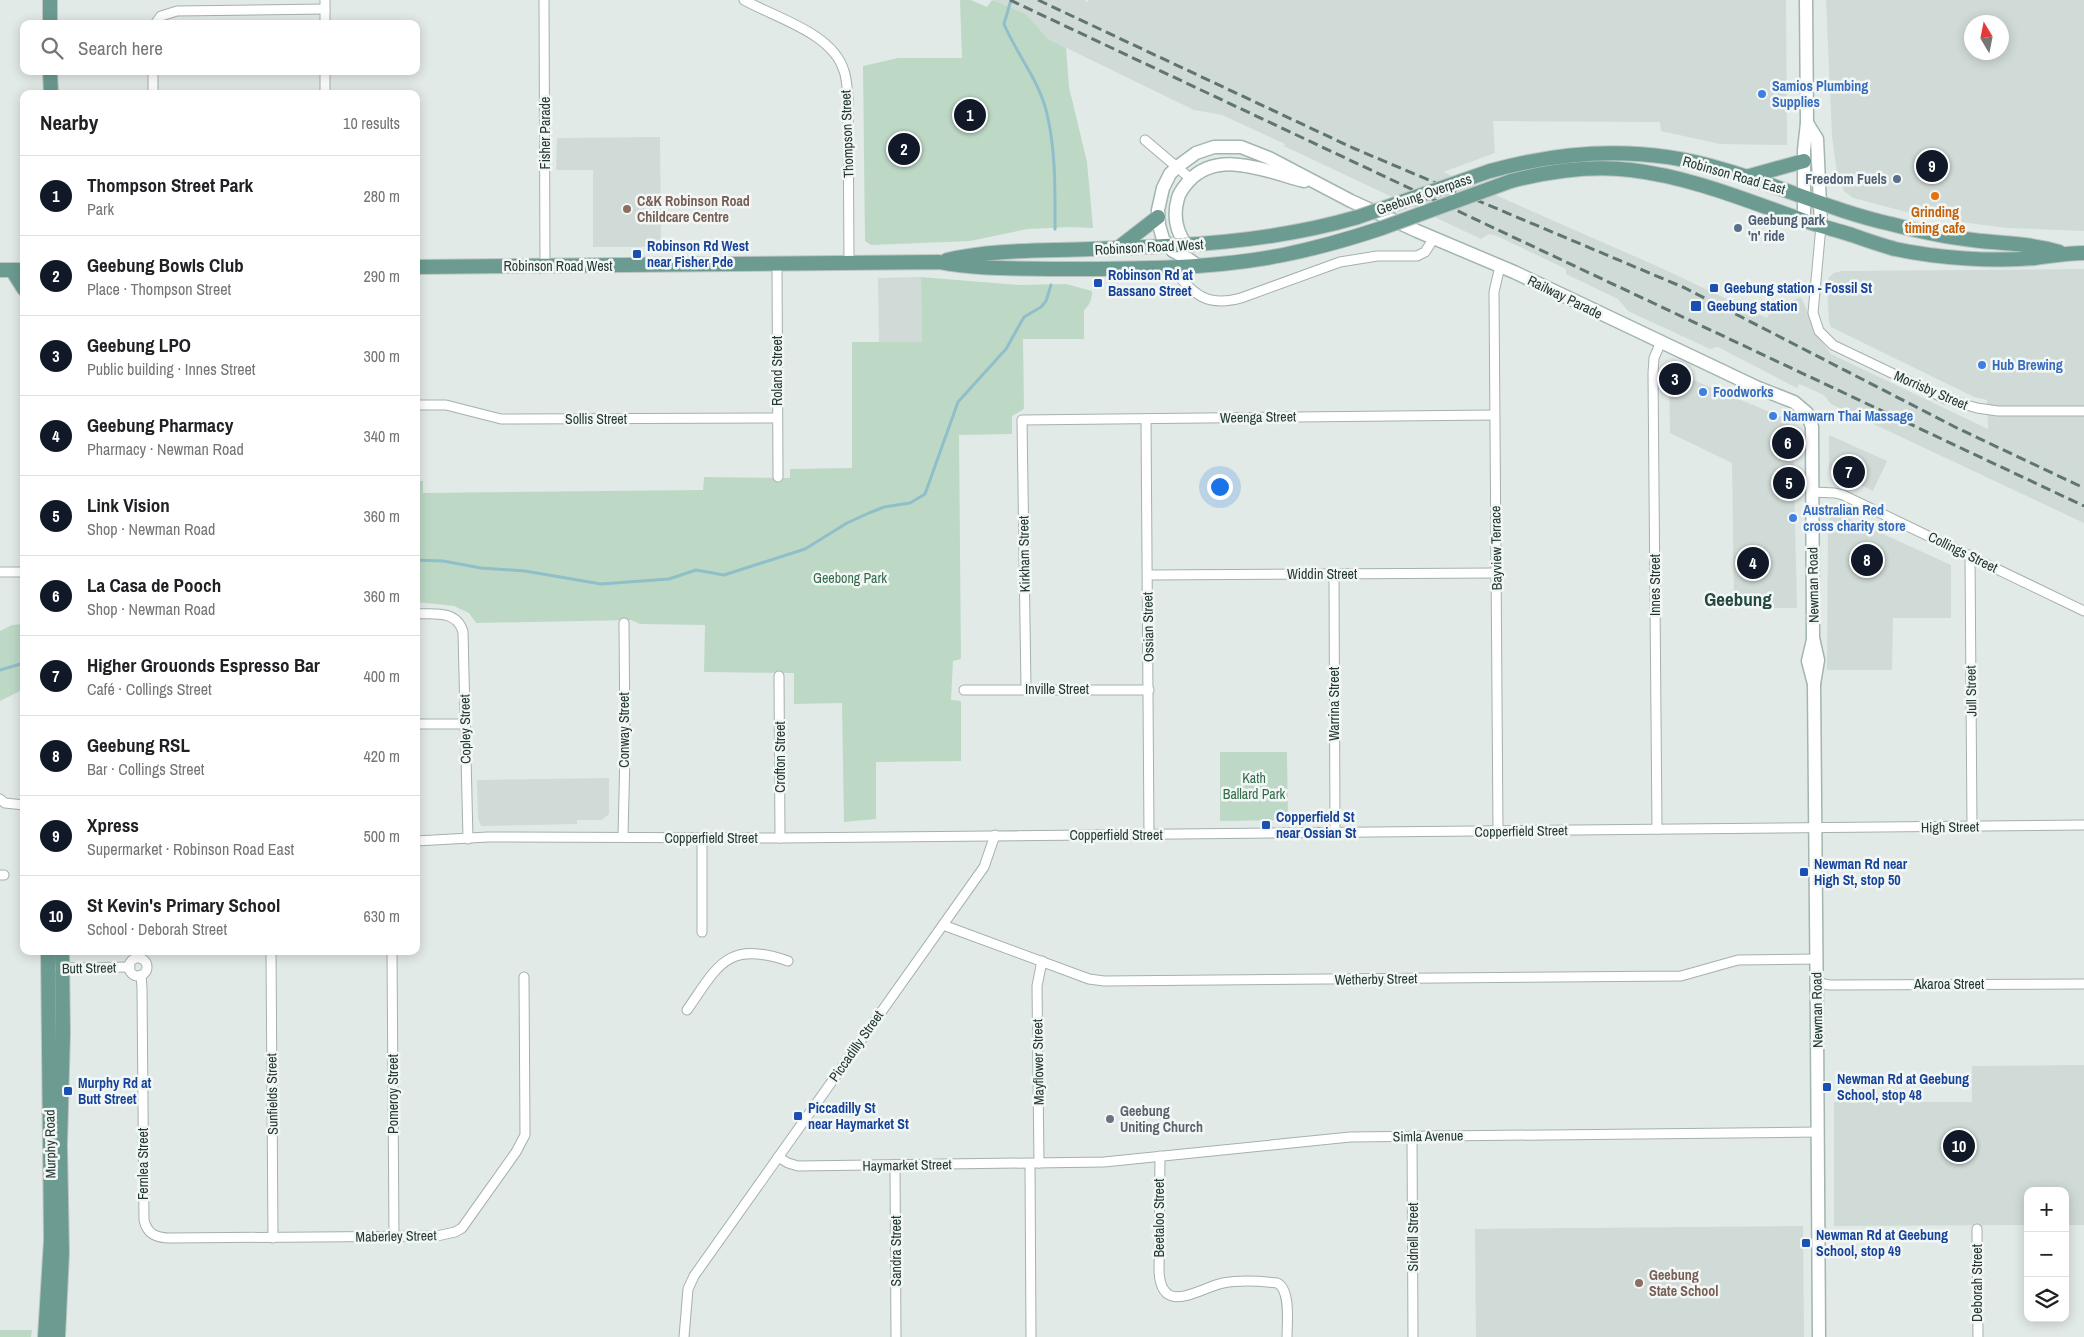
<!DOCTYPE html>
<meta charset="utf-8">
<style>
body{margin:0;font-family:"Archivo Narrow",sans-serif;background:#f2f2f2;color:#202124}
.controls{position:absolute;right:15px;bottom:15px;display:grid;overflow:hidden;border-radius:10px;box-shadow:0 2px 12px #0003}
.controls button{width:45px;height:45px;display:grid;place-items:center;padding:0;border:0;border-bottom:1px solid #e0e0e0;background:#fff;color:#202124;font:25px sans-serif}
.compass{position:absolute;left:1964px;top:15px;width:45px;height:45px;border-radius:50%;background:#fff;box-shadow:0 2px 12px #0003;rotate:350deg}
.you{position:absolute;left:1219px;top:486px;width:18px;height:18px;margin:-12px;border:4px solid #fff;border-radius:50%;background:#1a73e8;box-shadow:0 0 0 8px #1a73e833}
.badge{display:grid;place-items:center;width:32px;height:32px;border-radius:50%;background:#111827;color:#fff;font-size:16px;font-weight:700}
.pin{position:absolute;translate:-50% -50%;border:2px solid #fff;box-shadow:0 1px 5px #0006}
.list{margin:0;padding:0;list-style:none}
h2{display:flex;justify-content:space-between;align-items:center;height:65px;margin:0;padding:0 20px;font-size:21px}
h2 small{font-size:16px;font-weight:400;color:#757577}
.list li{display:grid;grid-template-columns:32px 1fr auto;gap:15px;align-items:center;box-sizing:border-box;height:80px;padding:0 20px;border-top:1px solid #e0e0e0}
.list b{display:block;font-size:19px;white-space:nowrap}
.list p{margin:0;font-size:16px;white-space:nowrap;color:#757577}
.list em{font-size:16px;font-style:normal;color:#757577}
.icon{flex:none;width:28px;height:28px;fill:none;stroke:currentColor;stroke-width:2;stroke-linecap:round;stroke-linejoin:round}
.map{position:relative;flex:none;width:2084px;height:1337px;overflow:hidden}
.search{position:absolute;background:#fff;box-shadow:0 2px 12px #0003;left:20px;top:20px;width:400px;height:55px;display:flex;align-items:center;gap:12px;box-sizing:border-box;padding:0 18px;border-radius:10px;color:#757577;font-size:19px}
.panel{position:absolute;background:#fff;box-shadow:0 2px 12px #0003;left:20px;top:90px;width:400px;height:865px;border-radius:10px}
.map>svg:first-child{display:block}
</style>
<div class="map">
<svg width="2084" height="1337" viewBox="0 0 2084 1337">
<rect width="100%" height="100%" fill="#e2eae7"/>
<g fill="#d0dad6" fill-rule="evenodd">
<path d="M 992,0 L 1084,0 L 1088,2 L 1088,0 L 1786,0 L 1787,145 L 1720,144 L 1661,131 L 1660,122 L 1493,121 L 1495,153 L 1443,172 L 1659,267 L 1767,318 L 1772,309 L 1801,297 L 1808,313 L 1813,330 L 1831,354 L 1988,429 L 1987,400 L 1974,397 L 1831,327 L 1829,322 L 1827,285 L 1829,277 L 1834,273 L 1842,271 L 2084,269 L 2084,523 L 1831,404 L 1824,395 L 1799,384 L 1797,388 L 1718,347 L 1710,349 L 1628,311 L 1618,299 L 1566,274 L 1566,269 L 1497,236 L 1489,234 L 1481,239 L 1284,146 L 1285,144 L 1222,115 L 1194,110 L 1048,39 L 1026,14 Z"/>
<path d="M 1826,0 L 2084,0 L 2084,231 L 2007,228 L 1953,221 L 1910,213 L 1865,201 L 1853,198 L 1844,191 L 1837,173 L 1832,136 ZM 1972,22 L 2002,22 L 2002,52 L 1972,52 Z"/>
<path d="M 660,137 L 661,247 L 593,247 L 593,170 L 556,170 L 557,138 Z"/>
<path d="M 921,277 L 922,342 L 879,342 L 878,278 Z"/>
<path d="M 1669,370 L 1782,417 L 1790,425 L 1793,435 L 1797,608 L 1734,608 L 1732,463 L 1670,433 Z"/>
<path d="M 1829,435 L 1887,461 L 1873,491 L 1829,469 Z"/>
<path d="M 1839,514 L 1951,565 L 1951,618 L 1893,618 L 1892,670 L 1827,670 L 1828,524 L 1831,516 Z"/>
<path d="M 609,778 L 609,814 L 602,820 L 577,820 L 577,824 L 481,826 L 478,818 L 477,780 Z"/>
<path d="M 2084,1065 L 2084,1225 L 2065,1225 L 2065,1191 L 2028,1191 L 2028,1225 L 1834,1226 L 1834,1102 L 1972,1102 L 1972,1066 Z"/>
<path d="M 1803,1226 L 1804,1337 L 1476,1337 L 1475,1229 Z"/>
</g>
<g fill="#bdd9c6">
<path d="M 960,0 L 971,0 L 987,7 L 992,0 L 1026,14 L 1048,39 L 1066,48 L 1069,87 L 1087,162 L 1093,228 L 1070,227 L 1027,229 L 970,241 L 871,245 L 865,241 L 863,66 L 898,58 L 962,58 Z"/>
<path d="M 921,277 L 1018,285 L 1066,284 L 1092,291 C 1092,299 1090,305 1084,310 L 1084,339 L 1023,339 L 1024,409 L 1012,416 L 1012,434 L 959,435 L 961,659 L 953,661 L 951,700 L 961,701 L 961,761 L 876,762 L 876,819 L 844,822 L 842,703 L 794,704 L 794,673 L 704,672 L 705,625 L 640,624 L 631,620 L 476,623 L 469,613 L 454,606 L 416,602 L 416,481 L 423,481 L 423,493 L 703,490 L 704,477 L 790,478 L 790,469 L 852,468 L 852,342 L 922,342 Z"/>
<path d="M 24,624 L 24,689 L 0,701 L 0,631 L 12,625 Z"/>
<path d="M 1220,752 L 1287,752 L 1288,820 L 1220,821 Z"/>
<path d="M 32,1330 L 31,1337 L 0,1337 L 0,1330 Z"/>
</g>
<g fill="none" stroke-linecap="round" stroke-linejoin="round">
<g stroke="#90bec9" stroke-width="3">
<path d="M 1011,0 L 1004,24 C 1016,53 1038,79 1046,110 C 1056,148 1055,190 1055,229"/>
<path d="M 416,560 L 443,561 L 481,568 L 525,571 L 601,584 L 669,579 L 696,570 L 724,575 L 805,549 L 847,523 L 869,513 L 884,507 L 910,503 L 925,494 L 958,402 L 1006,349 L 1024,317 L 1041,307 L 1046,301 L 1051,285"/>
<path d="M 0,670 L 24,663"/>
</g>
<g stroke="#a5b1ae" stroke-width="11">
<g id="street">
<path d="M 325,0 L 325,24"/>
<path d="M 544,0 L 545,266"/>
<path d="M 744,0 C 776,18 833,33 844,71 C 847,79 847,89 848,98 L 849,263"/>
<path d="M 155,24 L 161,16 L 177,11 L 325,9"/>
<path d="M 153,71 L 153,94"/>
<path d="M 325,94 L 325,71"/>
<path d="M 1145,140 L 1191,179"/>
<path d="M 1821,226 L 1813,313 L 1819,331 L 1833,345 L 1946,399 L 1977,408 L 1998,411 L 2084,411"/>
<path d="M 777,264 L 778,477"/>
<path d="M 1172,268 C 1193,293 1205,308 1241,298 L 1340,262 L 1377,256 L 1417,256 L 1425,252 L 1434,238"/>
<path d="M 416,405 L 446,405 L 501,419 L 513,419 L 777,418"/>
<path d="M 1146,419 L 1149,835"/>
<path d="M 1812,492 L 1835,493 L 1843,495 L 2084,611"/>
<path d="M 1970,555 L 1972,827"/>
<path d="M 0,572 L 24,572"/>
<path d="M 1334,574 L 1335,834"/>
<path d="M 1148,575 L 1497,573"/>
<path d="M 416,614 C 434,614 457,610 463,632 L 468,839"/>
<path d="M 779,676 L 780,838"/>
<path d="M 1026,689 L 1022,420 L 1494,415"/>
<path d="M 964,690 L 1149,690"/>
<path d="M 416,724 L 465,724"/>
<path d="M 0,799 L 5,803 L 24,805"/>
<path d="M 1657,829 L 1653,373 L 1654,358 L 1661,342"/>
<path d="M 1498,831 L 1494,292 L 1500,266"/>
<path d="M 623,837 L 625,752 L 624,623"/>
<path d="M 702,838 L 702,932"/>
<path d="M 416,841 L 488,837 L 780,838 L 2084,825"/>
<path d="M 0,875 L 4,875"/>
<path d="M 943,925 L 1089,979 L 1104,981 L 1681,976 L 1738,960 L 1816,959"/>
<path d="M 271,951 L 273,1238"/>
<path d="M 392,951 L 394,1237"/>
<circle cx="138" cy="967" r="9"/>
<path d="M 58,968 L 130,967"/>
<path d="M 141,975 L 142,988 L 144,1220 C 147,1234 156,1238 171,1238 L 437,1236 L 455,1232 L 462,1228 L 516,1152 L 525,1135 L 524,977"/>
<path d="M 1815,982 L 1829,985 L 2084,984"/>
<path d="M 687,1010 C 718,966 726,940 788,961"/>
<path d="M 1412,1136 L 1413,1337"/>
<path d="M 1160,1156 L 1159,1272 C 1162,1317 1199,1288 1223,1283 C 1239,1280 1260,1281 1277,1283 C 1291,1289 1287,1324 1287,1337"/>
<path d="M 778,1157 L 788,1163 L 798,1166 L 1104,1162 L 1350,1137 L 1818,1132"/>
<path d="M 1039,1163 L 1037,986 L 1042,961"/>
<path d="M 1030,1164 L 1031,1337"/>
<path d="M 895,1165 L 896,1337"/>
<path d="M 1977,1229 L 1978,1337"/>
<path d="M 684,1337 L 688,1289 L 694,1276 L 984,867 L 995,835"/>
</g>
</g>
<g stroke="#a2b5af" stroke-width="15">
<g id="secondary">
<path d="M 1807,123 L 1817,139 L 1821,226"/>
<path d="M 1804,221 L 1804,150 L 1807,123 L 1806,0"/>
<path d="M 1186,245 C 1176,231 1173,215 1178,198 C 1180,191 1184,187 1188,182 C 1218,148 1268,172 1304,181"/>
<path d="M 1198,266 L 1187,258 L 1173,251 L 1163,239 L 1159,225 L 1158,210 L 1163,188 L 1170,174 L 1177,167 L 1196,153 L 1214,147 L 1241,147 L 1269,158 L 1351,201 L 1417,231 L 1514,272 L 1756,387 L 1794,402 L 1807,413 L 1812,427 L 1813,638 L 1818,660 L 1814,684"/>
<path d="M 1813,640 L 1808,661 L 1814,684 C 1817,902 1817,1119 1819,1337"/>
</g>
</g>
<g stroke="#bdc4c2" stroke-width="16">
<g id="primary">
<path d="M 50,0 L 50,24"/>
<path d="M 50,71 L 51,94"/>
<path d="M 1490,171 C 1566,150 1645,146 1721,169 C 1778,185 1833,211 1891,224 C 1918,231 1945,237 1973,240 C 2003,244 2030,243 2059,252"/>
<path d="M 1746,177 L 1804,161"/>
<path d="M 1511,181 C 1550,171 1590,165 1631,170 C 1691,177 1748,201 1805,221 C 1820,226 1836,230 1852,235 C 1866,240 1881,245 1895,249 C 1937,258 1993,262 2035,258 C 2052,256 2067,253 2084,253"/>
<path d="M 1118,248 L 1158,217"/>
<path d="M 947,260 C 993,249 1044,251 1091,249 C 1184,246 1268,243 1358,217"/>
<path d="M 416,267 L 939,262 C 979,270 1022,268 1064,269 C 1137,269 1211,269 1283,255 C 1317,248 1349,239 1382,228"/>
<path d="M 0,270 L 24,270"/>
<path d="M 12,270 L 24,289"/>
<path d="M 45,1337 L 51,1240 L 48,951"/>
<path d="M 58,1337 L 62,1253 L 60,1145 L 63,1033 L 62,951"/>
</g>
</g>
<use href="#street" stroke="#fff" stroke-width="9"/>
<use href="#secondary" stroke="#fff" stroke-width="12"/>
<use href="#primary" stroke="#6c9b91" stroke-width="14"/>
<g stroke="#5f7570" stroke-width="3" stroke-dasharray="10 5" stroke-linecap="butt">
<path d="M 1010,0 L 2084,506"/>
<path d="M 1038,0 L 1353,148 L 1685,288 L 1957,428 L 2084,488"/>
</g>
<g stroke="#bdc4c2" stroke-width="16" stroke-linecap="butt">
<g id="primary-bridge">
<path d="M 1358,217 L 1490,171"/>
<path d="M 1382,228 L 1511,181"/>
</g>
</g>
<use href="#primary-bridge" stroke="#6c9b91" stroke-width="14"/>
</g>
<g fill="#3f7fe0" stroke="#f2f7f5" stroke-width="2">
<circle cx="1762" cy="94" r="5"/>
<circle cx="1982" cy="365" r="5"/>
<circle cx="1703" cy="392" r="5"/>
<circle cx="1773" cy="416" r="5"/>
<circle cx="1793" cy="518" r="5"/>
</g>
<g fill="#5c6f8a" stroke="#f2f7f5" stroke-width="2">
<circle cx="1897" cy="179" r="5"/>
<circle cx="1738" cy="228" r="5"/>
</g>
<circle fill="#e8710a" stroke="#f2f7f5" stroke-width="2" cx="1935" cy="196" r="5"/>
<g fill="#8d6e63" stroke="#f2f7f5" stroke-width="2">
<circle cx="627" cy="209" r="5"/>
<circle cx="1639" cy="1283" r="5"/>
</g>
<g fill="#1a4fb4" stroke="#f2f7f5" stroke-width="2">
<rect x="632" y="249" width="10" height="10" rx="2.5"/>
<rect x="1093" y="278" width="10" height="10" rx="2.5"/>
<rect x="1709" y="283" width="10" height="10" rx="2.5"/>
<rect x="1690" y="300" width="12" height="12" rx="2.5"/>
<rect x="1261" y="820" width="10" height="10" rx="2.5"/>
<rect x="1799" y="867" width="10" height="10" rx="2.5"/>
<rect x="1822" y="1082" width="10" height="10" rx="2.5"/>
<rect x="63" y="1086" width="10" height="10" rx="2.5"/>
<rect x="793" y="1111" width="10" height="10" rx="2.5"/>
<rect x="1801" y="1238" width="10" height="10" rx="2.5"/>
</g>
<circle fill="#6b7280" stroke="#f2f7f5" stroke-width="2" cx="1110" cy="1119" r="5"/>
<g text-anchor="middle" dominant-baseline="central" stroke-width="5" stroke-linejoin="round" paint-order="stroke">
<g font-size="14" font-weight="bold" fill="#366cbe" stroke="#f2f7f5" text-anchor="start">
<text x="1772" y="86">Samios Plumbing<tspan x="1772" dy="16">Supplies</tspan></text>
<text x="1992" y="365">Hub Brewing</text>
<text x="1713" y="392">Foodworks</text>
<text x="1783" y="416">Namwarn Thai Massage</text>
<text x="1803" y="510">Australian Red<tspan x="1803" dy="16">cross charity store</tspan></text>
</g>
<g font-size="14" fill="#243934" stroke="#f2f7f5">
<text transform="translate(545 133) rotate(-90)">Fisher Parade</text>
<text transform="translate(847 134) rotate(-92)">Thompson Street</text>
<text transform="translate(1734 175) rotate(16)">Robinson Road East</text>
<text transform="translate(1424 194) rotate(-19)">Geebung Overpass</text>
<text transform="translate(1149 247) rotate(-3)">Robinson Road West</text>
<text x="558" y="266">Robinson Road West</text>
<text transform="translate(1565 297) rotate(26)">Railway Parade</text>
<text transform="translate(777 371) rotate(-90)">Roland Street</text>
<text transform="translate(1931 390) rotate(23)">Morrisby Street</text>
<text transform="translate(1258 417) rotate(-1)">Weenga Street</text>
<text x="596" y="419">Sollis Street</text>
<text transform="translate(1496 548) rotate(-91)">Bayview Terrace</text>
<text transform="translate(1963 552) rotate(26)">Collings Street</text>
<text transform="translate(1024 554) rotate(-91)">Kirkham Street</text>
<text x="1322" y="574">Widdin Street</text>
<text transform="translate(1655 585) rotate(-90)">Innes Street</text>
<text transform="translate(1813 585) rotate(-91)">Newman Road</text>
<text transform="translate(1148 627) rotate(-91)">Ossian Street</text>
<text x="1057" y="689">Inville Street</text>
<text transform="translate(1971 691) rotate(-91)">Jull Street</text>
<text transform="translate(1334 704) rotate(-90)">Warrina Street</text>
<text transform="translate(465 729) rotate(-91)">Copley Street</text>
<text transform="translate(624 730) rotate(-90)">Conway Street</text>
<text transform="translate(780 757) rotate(-90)">Crofton Street</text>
<text transform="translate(1950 827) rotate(-1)">High Street</text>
<text transform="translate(1521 831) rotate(-1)">Copperfield Street</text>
<text x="1116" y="835">Copperfield Street</text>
<text x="711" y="838">Copperfield Street</text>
<text transform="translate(89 968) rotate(-1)">Butt Street</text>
<text transform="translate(1376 979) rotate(-1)">Wetherby Street</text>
<text x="1949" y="984">Akaroa Street</text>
<text transform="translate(1817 1010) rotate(-91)">Newman Road</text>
<text transform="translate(856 1046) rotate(-55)">Piccadilly Street</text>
<text transform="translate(1038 1062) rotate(-91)">Mayflower Street</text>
<text transform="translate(272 1094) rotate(-91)">Sunfields Street</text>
<text transform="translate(393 1094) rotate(-90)">Pomeroy Street</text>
<text transform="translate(1428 1136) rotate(-1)">Simla Avenue</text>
<text transform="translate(50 1144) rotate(-91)">Murphy Road</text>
<text transform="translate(143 1164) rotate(-90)">Fernlea Street</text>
<text transform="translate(907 1165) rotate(-1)">Haymarket Street</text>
<text transform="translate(1159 1218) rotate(-90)">Beetaloo Street</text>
<text transform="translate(396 1236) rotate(-1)">Maberley Street</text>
<text transform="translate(1413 1237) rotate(-90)">Sidnell Street</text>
<text transform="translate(896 1251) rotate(-90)">Sandra Street</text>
<text transform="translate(1977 1283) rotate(-90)">Deborah Street</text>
</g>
<g font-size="14" font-weight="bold" fill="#4e5e75" stroke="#f2f7f5" text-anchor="end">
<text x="1887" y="179">Freedom Fuels</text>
<text x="1748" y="220" text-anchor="start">Geebung park<tspan x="1748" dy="16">'n' ride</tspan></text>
</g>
<g font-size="14" font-weight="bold" fill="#785e54" stroke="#f2f7f5" text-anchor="start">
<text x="637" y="201">C&amp;K Robinson Road<tspan x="637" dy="16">Childcare Centre</tspan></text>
<text x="1649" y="1275">Geebung<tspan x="1649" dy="16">State School</tspan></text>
</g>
<g font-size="14" font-weight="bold" fill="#c56008" stroke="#f2f7f5">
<text x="1935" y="212">Grinding<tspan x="1935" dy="16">timing cafe</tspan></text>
</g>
<g font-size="14" font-weight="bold" fill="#164399" stroke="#f2f7f5" text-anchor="start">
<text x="647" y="246">Robinson Rd West<tspan x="647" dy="16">near Fisher Pde</tspan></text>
<text x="1108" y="275">Robinson Rd at<tspan x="1108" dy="16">Bassano Street</tspan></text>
<text x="1724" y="288">Geebung station - Fossil St</text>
<text x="1707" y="306">Geebung station</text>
<text x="1276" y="817">Copperfield St<tspan x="1276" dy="16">near Ossian St</tspan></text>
<text x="1814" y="864">Newman Rd near<tspan x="1814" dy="16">High St, stop 50</tspan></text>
<text x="1837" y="1079">Newman Rd at Geebung<tspan x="1837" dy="16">School, stop 48</tspan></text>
<text x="78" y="1083">Murphy Rd at<tspan x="78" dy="16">Butt Street</tspan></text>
<text x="808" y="1108">Piccadilly St<tspan x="808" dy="16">near Haymarket St</tspan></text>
<text x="1816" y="1235">Newman Rd at Geebung<tspan x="1816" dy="16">School, stop 49</tspan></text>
</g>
<g font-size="14" fill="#336b4b" stroke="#f2f7f5">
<text x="850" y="578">Geebong Park</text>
<text x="1254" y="778">Kath<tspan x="1254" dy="16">Ballard Park</tspan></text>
</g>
<g font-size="14" font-weight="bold" fill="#5b616d" stroke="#f2f7f5" text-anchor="start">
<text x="1120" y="1111">Geebung<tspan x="1120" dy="16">Uniting Church</tspan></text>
</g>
<g font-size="19" font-weight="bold" fill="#234941" stroke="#f2f7f5">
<text x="1738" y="599">Geebung</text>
</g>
</g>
</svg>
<div class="controls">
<button>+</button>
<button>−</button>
<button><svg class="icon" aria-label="layers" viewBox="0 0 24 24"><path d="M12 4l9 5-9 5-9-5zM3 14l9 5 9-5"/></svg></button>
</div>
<svg class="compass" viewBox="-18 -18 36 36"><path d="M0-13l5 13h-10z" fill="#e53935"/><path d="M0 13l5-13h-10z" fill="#757577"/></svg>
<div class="you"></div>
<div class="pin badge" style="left:970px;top:115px">1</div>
<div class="pin badge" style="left:904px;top:149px">2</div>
<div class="pin badge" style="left:1675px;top:379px">3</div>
<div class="pin badge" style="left:1753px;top:563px">4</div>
<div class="pin badge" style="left:1789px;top:483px">5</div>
<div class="pin badge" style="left:1788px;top:443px">6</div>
<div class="pin badge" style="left:1849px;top:472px">7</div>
<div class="pin badge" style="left:1867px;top:560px">8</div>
<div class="pin badge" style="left:1932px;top:166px">9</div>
<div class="pin badge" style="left:1959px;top:1146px">10</div>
<div class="search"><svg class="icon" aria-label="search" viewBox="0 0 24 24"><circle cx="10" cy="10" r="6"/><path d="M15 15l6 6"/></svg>Search here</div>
<section class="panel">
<h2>Nearby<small>10 results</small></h2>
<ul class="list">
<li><span class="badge">1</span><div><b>Thompson Street Park</b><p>Park</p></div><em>280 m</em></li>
<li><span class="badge">2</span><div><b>Geebung Bowls Club</b><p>Place · Thompson Street</p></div><em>290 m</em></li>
<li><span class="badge">3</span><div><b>Geebung LPO</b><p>Public building · Innes Street</p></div><em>300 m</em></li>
<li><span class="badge">4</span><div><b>Geebung Pharmacy</b><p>Pharmacy · Newman Road</p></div><em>340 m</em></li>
<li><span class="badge">5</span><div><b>Link Vision</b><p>Shop · Newman Road</p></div><em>360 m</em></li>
<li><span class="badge">6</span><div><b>La Casa de Pooch</b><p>Shop · Newman Road</p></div><em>360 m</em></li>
<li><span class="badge">7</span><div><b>Higher Grouonds Espresso Bar</b><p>Café · Collings Street</p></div><em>400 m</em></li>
<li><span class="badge">8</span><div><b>Geebung RSL</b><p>Bar · Collings Street</p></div><em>420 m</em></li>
<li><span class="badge">9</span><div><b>Xpress</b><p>Supermarket · Robinson Road East</p></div><em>500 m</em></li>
<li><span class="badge">10</span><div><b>St Kevin's Primary School</b><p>School · Deborah Street</p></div><em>630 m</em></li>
</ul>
</section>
</div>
